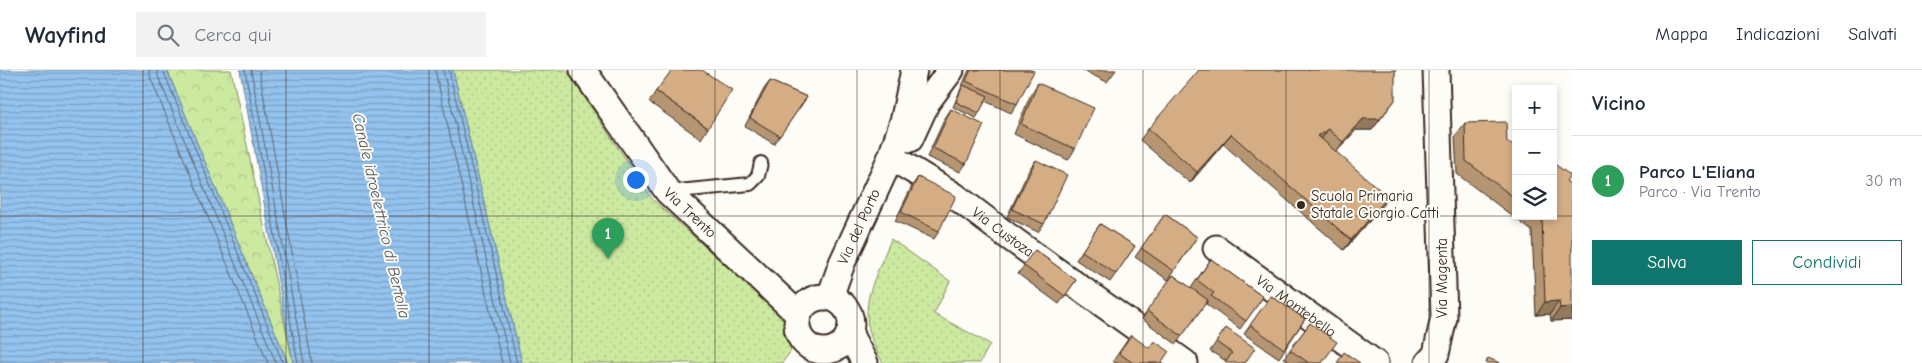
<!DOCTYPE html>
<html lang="it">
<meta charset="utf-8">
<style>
body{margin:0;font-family:"Comic Neue",sans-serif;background:#f2f2f3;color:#1f2937}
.controls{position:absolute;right:15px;top:15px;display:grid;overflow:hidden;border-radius:0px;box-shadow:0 2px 8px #0003}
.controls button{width:45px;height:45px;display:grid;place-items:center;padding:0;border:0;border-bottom:1px solid #e0e1e3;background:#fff;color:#1f2937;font:25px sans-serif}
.you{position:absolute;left:635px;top:109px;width:18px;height:18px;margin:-12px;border:4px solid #fff;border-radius:50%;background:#1a73e8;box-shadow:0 0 0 8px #1a73e833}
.badge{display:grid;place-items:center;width:32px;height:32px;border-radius:50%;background:#0f766e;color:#fff;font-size:16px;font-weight:700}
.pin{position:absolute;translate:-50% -41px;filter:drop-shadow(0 1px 2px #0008)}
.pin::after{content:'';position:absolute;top:26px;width:18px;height:15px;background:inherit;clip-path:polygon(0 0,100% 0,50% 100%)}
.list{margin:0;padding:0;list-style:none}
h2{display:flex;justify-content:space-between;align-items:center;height:65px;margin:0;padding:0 20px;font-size:21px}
h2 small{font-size:16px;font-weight:400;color:#747a83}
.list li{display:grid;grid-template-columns:32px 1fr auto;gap:15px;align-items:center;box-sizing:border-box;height:90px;padding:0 20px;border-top:1px solid #e0e1e3}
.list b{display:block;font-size:19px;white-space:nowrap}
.list p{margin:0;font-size:16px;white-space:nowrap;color:#747a83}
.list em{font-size:16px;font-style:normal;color:#747a83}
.actions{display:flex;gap:10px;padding:15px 20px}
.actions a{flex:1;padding:11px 0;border:1px solid #0f766e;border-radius:0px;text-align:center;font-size:18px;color:#0f766e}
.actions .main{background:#0f766e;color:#fff}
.icon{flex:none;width:28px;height:28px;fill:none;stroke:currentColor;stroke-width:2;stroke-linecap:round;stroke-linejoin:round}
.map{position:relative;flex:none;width:1572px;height:293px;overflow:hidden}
header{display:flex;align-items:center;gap:30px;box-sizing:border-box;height:70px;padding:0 25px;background:#fff;border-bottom:1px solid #e0e1e3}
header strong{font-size:24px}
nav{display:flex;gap:28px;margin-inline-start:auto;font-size:18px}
.search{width:350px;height:45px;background:#f2f2f3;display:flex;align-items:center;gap:12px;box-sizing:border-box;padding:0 18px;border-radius:0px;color:#747a83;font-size:19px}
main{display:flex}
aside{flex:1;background:#fff}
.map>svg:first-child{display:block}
</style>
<header>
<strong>Wayfind</strong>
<div class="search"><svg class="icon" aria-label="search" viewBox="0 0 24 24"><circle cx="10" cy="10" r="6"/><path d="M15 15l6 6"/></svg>Cerca qui</div>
<nav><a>Mappa</a><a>Indicazioni</a><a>Salvati</a></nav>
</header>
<main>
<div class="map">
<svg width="1572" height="293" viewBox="0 0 1572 293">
<defs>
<pattern id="forest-crowns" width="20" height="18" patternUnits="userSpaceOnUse" patternTransform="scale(1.25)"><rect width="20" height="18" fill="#cce9a0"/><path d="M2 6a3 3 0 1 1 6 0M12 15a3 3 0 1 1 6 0" fill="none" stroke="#b0c889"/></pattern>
<pattern id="park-dots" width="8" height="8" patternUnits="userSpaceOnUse" patternTransform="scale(1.25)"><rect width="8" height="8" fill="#cce9a0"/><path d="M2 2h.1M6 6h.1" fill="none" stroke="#b0c889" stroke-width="1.8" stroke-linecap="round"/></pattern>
<pattern id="water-rules" width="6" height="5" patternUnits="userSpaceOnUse" patternTransform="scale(1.25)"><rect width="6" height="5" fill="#93c3ee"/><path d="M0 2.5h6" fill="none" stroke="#799fc0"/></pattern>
</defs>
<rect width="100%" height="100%" fill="#fdfcf7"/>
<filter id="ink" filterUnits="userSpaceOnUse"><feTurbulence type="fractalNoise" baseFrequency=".02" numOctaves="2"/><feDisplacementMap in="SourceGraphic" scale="10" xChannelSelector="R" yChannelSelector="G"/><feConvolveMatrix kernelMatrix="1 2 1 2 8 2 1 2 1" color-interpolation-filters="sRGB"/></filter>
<g filter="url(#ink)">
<path fill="url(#forest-crowns)" stroke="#848a5f" d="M 167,0 L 231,0 L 293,293 L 288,293 Z"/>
<g fill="url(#park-dots)" stroke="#848a5f">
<path d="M 453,0 L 566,0 L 653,130 L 784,248 L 791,281 L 782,293 L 522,293 Z"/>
<path d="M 891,169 L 950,211 L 934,244 L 990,274 L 980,293 L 883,293 C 853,241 871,219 891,169 Z"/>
</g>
<g fill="url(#water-rules)" stroke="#70869b">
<path d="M 0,0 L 167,0 L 288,293 L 0,293 Z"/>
<path d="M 240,0 L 453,0 L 522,293 L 293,293 Z"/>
</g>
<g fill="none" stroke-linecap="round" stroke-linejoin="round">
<g stroke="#5e6771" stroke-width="1">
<path d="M 149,0 L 151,9 L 268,293"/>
<path d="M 157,0 L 158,6 L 276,293"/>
<path d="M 163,0 L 283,293"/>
<path d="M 245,0 L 298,293"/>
<path d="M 251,0 L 304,293"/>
<path d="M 259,0 L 312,293"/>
<path d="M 435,0 L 502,293"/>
<path d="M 443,0 L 510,293"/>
<path d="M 449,0 L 517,293"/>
</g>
<g stroke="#3b2a1e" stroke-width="16">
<path id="lane" d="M 668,122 L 750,114 L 758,106 L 761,93"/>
</g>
<g stroke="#3b2a1e" stroke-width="29">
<g id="street">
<path id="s1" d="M 583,0 L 668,122 L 798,244"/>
<path d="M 910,69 L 927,32 L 951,0"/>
<path id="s2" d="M 891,87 L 955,126 L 1005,164 L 1185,293"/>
<path id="s3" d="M 1216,178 L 1375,293"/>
<circle cx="824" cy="254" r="27"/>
<path id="s4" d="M 830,227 L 842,193 L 891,87 L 904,48 L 914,0"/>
<path d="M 849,263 L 865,293"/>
<path d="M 1428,293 L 1436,284 L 1444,247 L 1436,0"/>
</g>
</g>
<use href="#lane" stroke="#fdfcf7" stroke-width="12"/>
<use href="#street" stroke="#fdfcf7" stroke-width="25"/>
</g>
<g fill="#b69572" stroke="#3b2a1e">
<path d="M 969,0 L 1030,0 L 1017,34 L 1011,43 L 985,31 L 979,43 L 976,48 L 953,37 Z"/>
<path d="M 1082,0 L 1116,0 L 1107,12 Z"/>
<path d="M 1395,3 L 1387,40 L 1372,60 L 1356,60 L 1336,82 L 1381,138 L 1344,180 L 1223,74 L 1190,113 L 1140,70 L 1148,59 Z"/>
<path d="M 770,11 L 807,27 L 774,74 L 745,56 L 764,19 Z"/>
<path d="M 1038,13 L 1075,79 L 1068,90 L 1014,64 L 1031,24 Z"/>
<path d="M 656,21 L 708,58 L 701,69 L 649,32 Z"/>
<path d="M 951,39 L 966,94 L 960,102 L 927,87 L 945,48 Z"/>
<path d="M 1465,53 L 1507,72 L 1516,77 L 1516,146 L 1553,146 L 1566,111 L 1572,250 L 1551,251 L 1550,244 L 1536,245 L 1532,161 L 1457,104 L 1455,66 Z"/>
<path d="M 1036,90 L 1044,154 L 1038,162 L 1007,147 L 1030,98 Z"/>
<path d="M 918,107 L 939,161 L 934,169 L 895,151 L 912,116 Z"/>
<path d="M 1165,144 L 1197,167 L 1168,210 L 1135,187 Z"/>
<path d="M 1100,154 L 1135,176 L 1110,212 L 1076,190 Z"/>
<path d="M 1035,180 L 1076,210 L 1059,234 L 1018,204 Z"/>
<path d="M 1211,189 L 1263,227 L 1240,259 L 1206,234 L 1208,231 L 1208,230 L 1176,274 L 1142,249 L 1173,205 L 1191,218 Z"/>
<path d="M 1271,226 L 1305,249 L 1279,288 L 1244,264 Z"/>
<path d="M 1310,253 L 1322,293 L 1291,293 L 1284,288 Z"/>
<path d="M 1226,258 L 1245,293 L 1226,291 L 1210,281 Z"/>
<path d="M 1131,265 L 1161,293 L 1115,293 L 1113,291 Z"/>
</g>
<g fill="#94795d" stroke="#3b2a1e">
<path d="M 1395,30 L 1372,60 L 1356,60 L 1335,83 L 1343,72 L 1363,49 Z"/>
<path d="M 1328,59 L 1321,70 L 1318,66 Z"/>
<path d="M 1231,64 L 1223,74 L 1190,113 L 1197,102 Z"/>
<path d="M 1388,127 L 1381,138 L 1344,180 L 1351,170 Z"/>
<path d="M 1559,231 L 1550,244 L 1536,245 L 1545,232 Z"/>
<path d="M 1572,237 L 1572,250 L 1551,251 L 1560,238 Z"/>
</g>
<g fill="#d4ad85" stroke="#3b2a1e">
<path d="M 672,0 L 702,0 L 732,20 L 708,58 L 656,21 Z"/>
<path d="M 971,0 L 1030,0 L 1034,1 L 1017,34 L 966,11 Z"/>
<path d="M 1199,0 L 1396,0 L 1395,1 L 1395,30 L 1380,49 L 1363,49 L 1343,72 L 1328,59 L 1318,66 L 1388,127 L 1351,170 L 1231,64 L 1197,102 L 1148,59 Z"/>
<path d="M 770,11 L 807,27 L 780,66 L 750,48 Z"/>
<path d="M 1038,13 L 1094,38 L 1075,79 L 1021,54 Z"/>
<path d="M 963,15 L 988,26 L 979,43 L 956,32 Z"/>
<path d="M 951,39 L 984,55 L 966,94 L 933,78 Z"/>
<path d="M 1506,52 L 1507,72 L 1516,77 L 1516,129 L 1466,91 L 1465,53 Z"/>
<path d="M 1036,90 L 1067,105 L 1044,154 L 1012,139 Z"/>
<path d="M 1553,93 L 1570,105 L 1566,111 L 1572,115 L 1572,237 L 1560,238 L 1559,231 L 1545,232 L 1542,148 L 1539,146 L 1553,146 Z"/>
<path d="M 918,107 L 956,126 L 939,161 L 901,142 Z"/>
<path d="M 1165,144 L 1197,167 L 1174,201 L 1141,178 Z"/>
<path d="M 1100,154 L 1135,176 L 1116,204 L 1082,181 Z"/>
<path d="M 1035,180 L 1076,210 L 1065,226 L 1023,195 Z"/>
<path d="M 1211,189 L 1263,227 L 1246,251 L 1211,226 L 1214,223 L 1197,210 Z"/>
<path d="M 1173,205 L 1208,230 L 1182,266 L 1147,241 Z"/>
<path d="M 1271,226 L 1305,249 L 1284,279 L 1250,255 Z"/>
<path d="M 1310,253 L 1337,272 L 1322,293 L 1309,293 L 1290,280 Z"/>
<path d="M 1226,258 L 1255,278 L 1245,293 L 1225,293 L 1232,283 L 1216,272 Z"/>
<path d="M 1131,265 L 1149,278 L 1154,271 L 1169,281 L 1161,293 L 1133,293 L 1119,283 Z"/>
<path d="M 1344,282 L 1360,293 L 1337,293 Z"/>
<path d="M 1488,288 L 1500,293 L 1486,293 Z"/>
</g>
</g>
<path fill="none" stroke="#3b2a1e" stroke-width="1" stroke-opacity="0.55" d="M 143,0 L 143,293M 286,0 L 286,293M 429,0 L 429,293M 572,0 L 572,293M 715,0 L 715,293M 857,0 L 857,293M 1000,0 L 1000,293M 1143,0 L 1143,293M 1286,0 L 1286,293M 1429,0 L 1429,293M 0,146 L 1572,146"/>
<circle fill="#3b2a1e" stroke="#fdfcf7" stroke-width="2" cx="1301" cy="135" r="5"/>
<g text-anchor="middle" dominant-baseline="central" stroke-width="4" stroke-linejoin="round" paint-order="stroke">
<g font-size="15" fill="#3b2a1e" stroke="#fdfcf7" text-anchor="start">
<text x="1311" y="126">Scuola Primaria<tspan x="1311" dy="17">Statale Giorgio Catti</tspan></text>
</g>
<g font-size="15" fill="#3b2a1e" stroke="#fdfcf7">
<text stroke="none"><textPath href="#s1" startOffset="179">Via Trento</textPath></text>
<text stroke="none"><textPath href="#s4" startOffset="76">Via del Porto</textPath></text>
<text stroke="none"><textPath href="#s2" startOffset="135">Via Custoza</textPath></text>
<text transform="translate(1442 208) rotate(-90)">Via Magenta</text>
<text stroke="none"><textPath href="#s3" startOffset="99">Via Montebello</textPath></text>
</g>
<g font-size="16" font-style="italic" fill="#55585c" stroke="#fdfcf7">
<text transform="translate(381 146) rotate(77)">Canale idroelettrico di Bertolla</text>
</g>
</g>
</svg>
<div class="controls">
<button>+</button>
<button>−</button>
<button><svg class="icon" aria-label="layers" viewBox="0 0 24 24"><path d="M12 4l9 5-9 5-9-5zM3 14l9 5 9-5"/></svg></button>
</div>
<div class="you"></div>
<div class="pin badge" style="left:608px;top:189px;background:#2e9e5b">1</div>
</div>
<aside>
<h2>Vicino<small></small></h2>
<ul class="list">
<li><span class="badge" style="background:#2e9e5b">1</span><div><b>Parco L'Eliana</b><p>Parco · Via Trento</p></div><em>30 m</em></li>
</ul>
<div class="actions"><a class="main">Salva</a><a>Condividi</a></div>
</aside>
</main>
